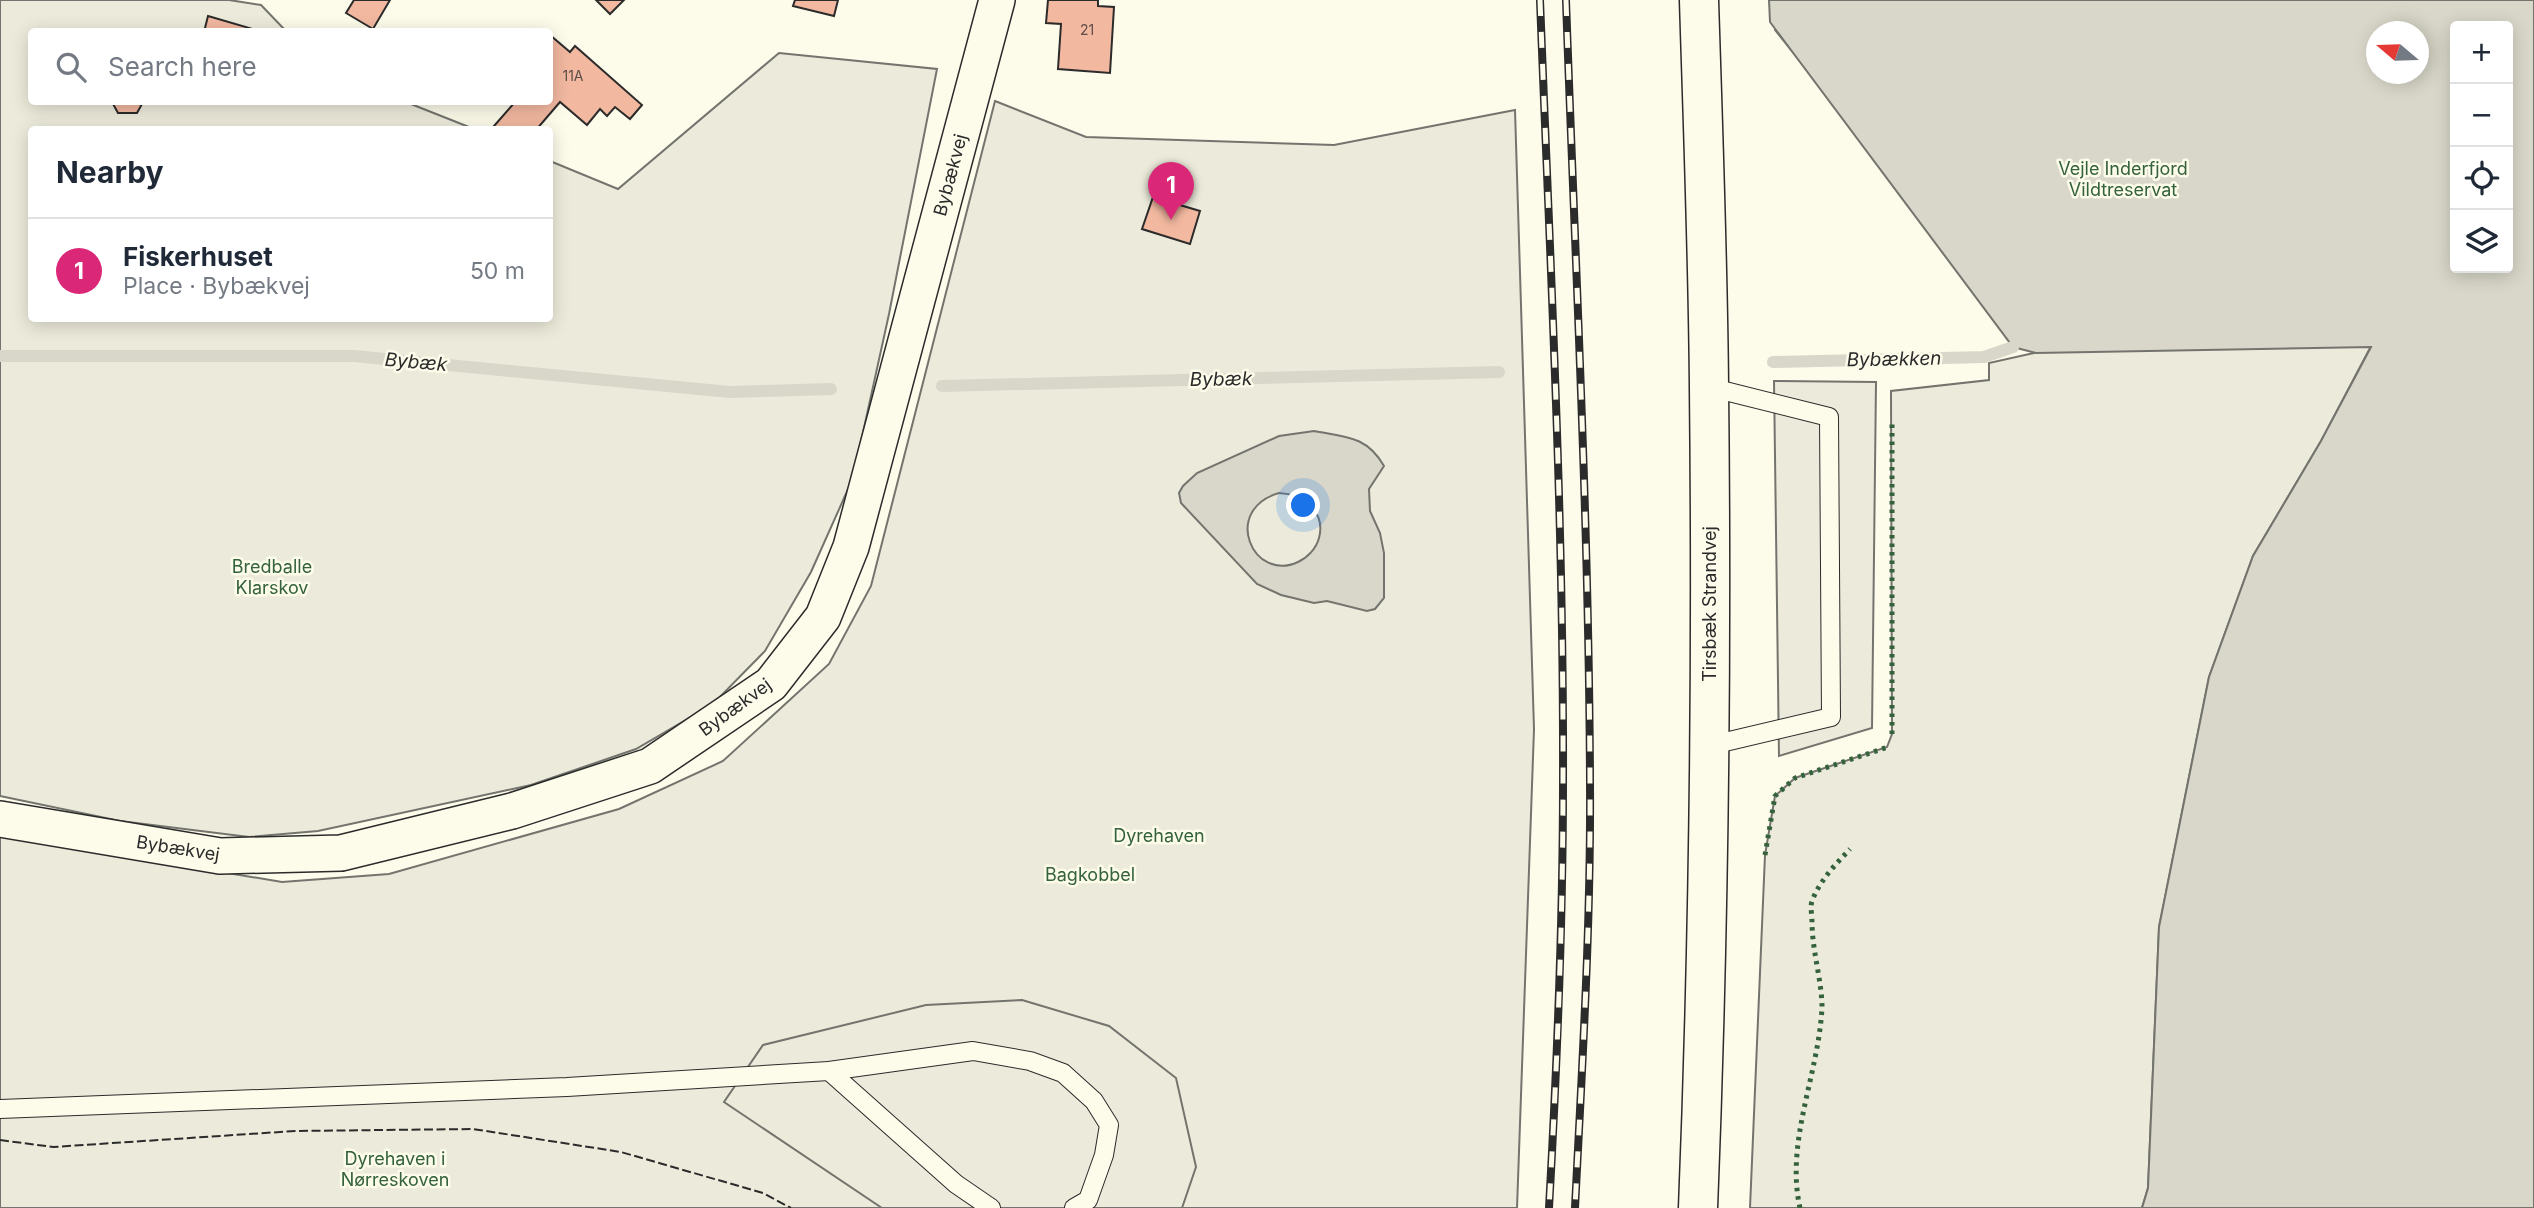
<!DOCTYPE html>
<meta charset="utf-8">
<style>
body{margin:0;font-family:Inter,sans-serif;background:#f6f6f7;color:#1f2937}
.controls{position:absolute;right:21px;top:21px;display:grid;overflow:hidden;border-radius:7px;box-shadow:0 4px 18px #0003}
.controls button{width:63px;height:63px;display:grid;place-items:center;padding:0;border:0;border-bottom:2px solid #e0e1e3;background:#fff;color:#1f2937;font:35px sans-serif}
.compass{position:absolute;left:2366px;top:21px;width:63px;height:63px;border-radius:50%;background:#fff;box-shadow:0 4px 18px #0003;rotate:289deg}
.you{position:absolute;left:1304px;top:506px;width:24px;height:24px;margin:-18px;border:5px solid #fff;border-radius:50%;background:#1a73e8;box-shadow:0 0 0 10px #1a73e833}
.badge{display:grid;place-items:center;width:46px;height:46px;border-radius:50%;background:#db2777;color:#fff;font-size:23px;font-weight:700}
.pin{position:absolute;translate:-50% -58px;filter:drop-shadow(0 2px 4px #0008)}
.pin::after{content:'';position:absolute;top:37px;width:24px;height:21px;background:inherit;clip-path:polygon(0 0,100% 0,50% 100%)}
.list{margin:0;padding:0;list-style:none}
h2{display:flex;justify-content:space-between;align-items:center;height:91px;margin:0;padding:0 28px;font-size:30px}
h2 small{font-size:23px;font-weight:400;color:#747a83}
.list li{display:grid;grid-template-columns:46px 1fr auto;gap:21px;align-items:center;box-sizing:border-box;height:105px;padding:0 28px;border-top:2px solid #e0e1e3}
.list b{display:block;font-size:26px;white-space:nowrap}
.list p{margin:0;font-size:23px;white-space:nowrap;color:#747a83}
.list em{font-size:23px;font-style:normal;color:#747a83}
.icon{flex:none;width:38px;height:38px;fill:none;stroke:currentColor;stroke-width:2;stroke-linecap:round;stroke-linejoin:round}
.map{position:relative;flex:none;width:2534px;height:1208px;overflow:hidden}
.search{position:absolute;background:#fff;box-shadow:0 4px 18px #0003;left:28px;top:28px;width:525px;height:77px;display:flex;align-items:center;gap:18px;box-sizing:border-box;padding:0 24px;border-radius:7px;color:#747a83;font-size:26px}
.panel{position:absolute;background:#fff;box-shadow:0 4px 18px #0003;left:28px;top:126px;width:525px;height:196px;border-radius:7px}
.map>svg:first-child{display:block}
</style>
<div class="map">
<svg width="2534" height="1208" viewBox="0 0 2534 1208">
<rect width="100%" height="100%" fill="#fdfbea"/>
<g fill="#ecebdb" stroke="#74746e" stroke-width="2" fill-rule="evenodd">
<path d="M 0,0 L 229,0 L 261,5 L 286,31 L 32,32 L 32,102 L 406,102 L 474,129 L 32,130 L 32,318 L 550,318 L 550,161 L 618,189 L 779,53 L 937,69 L 889,314 L 853,478 L 811,572 L 765,651 L 713,704 L 636,749 L 531,785 L 318,831 L 249,837 L 120,821 L 0,796 Z"/>
<path d="M 1775,0 L 2534,0 L 2534,1208 L 2369,350 L 2321,441 L 2253,556 L 2209,677 L 2159,927 L 2148,1188 L 2142,1208 L 1750,1208 L 1765,855 L 1775,796 L 1795,778 L 1887,747 L 1892,734 L 1891,391 L 1989,380 L 1989,363 L 2034,353 L 1775,30 ZM 2455,26 L 2508,26 L 2508,268 L 2455,268 ZM 2376,32 L 2418,32 L 2418,74 L 2376,74 Z"/>
<path d="M 995,101 L 1086,137 L 1334,145 L 1515,110 L 1534,729 L 1517,1208 L 0,1208 L 0,835 L 282,882 L 389,874 L 619,809 L 723,761 L 829,664 L 871,586 Z"/>
</g>
<g fill="#eceadb" stroke="#74746e" stroke-width="2">
<path d="M 1774,381 L 1876,382 L 1872,728 L 1779,756 Z"/>
<path d="M 1022,1000 L 1109,1026 L 1176,1078 L 1196,1167 L 1182,1208 L 882,1208 L 724,1102 L 763,1045 L 926,1005 Z"/>
</g>
<g fill="#d8d7c9" stroke="#74746e" stroke-width="2" fill-rule="evenodd">
<path d="M 1769,0 L 2534,0 L 2534,1208 L 2142,1208 L 2148,1188 L 2159,927 L 2209,677 L 2253,556 L 2321,441 L 2371,347 L 2036,353 L 2013,347 L 1770,22 ZM 2455,26 L 2508,26 L 2508,268 L 2455,268 ZM 2376,32 L 2418,32 L 2418,74 L 2376,74 Z"/>
<path d="M 1314,431 C 1346,437 1367,436 1384,466 L 1369,489 L 1370,511 L 1380,533 L 1384,553 L 1384,598 L 1375,609 L 1367,611 L 1327,601 L 1314,603 L 1281,595 L 1257,584 L 1181,503 L 1179,493 L 1183,486 L 1197,473 L 1279,436 ZM 1279,493 C 1303,494 1326,512 1319,538 C 1316,549 1307,558 1298,562 C 1253,583 1221,510 1279,493 Z"/>
</g>
<g fill="none" stroke-linecap="round" stroke-linejoin="round">
<g stroke="#d8d7c9" stroke-width="12">
<path d="M 0,356 L 354,356 L 730,392 L 831,389"/>
<path d="M 1773,362 L 1984,357 L 2013,347"/>
<path d="M 942,386 L 1499,372"/>
</g>
</g>
<g fill="#f2b8a0" stroke="#2b2b2b" stroke-width="2">
<path d="M 354,0 L 390,0 L 373,29 L 346,13 Z"/>
<path d="M 596,0 L 624,0 L 610,14 Z"/>
<path d="M 795,0 L 838,0 L 834,16 L 793,6 Z"/>
<path d="M 1048,0 L 1098,0 L 1098,6 L 1114,7 L 1110,73 L 1058,69 L 1061,24 L 1046,23 Z"/>
<path d="M 208,16 L 263,32 L 204,32 Z"/>
<path d="M 550,35 L 570,52 L 575,46 L 642,105 L 630,119 L 615,107 L 607,116 L 600,109 L 587,125 L 560,102 L 536,130 L 498,130 L 494,126 L 515,102 L 550,102 Z"/>
<path d="M 112,102 L 143,102 L 137,113 L 118,113 Z"/>
<path d="M 1153,197 L 1200,211 L 1190,244 L 1142,229 Z"/>
</g>
<g fill="none" stroke-linecap="round" stroke-linejoin="round">
<g stroke="#2b2b2b" stroke-width="20">
<g id="lane">
<path d="M 1708,746 L 1831,717 L 1829,417 L 1709,387"/>
<path d="M 829,1071 L 956,1184 L 991,1208"/>
<path d="M 0,1109 L 567,1087 L 829,1071 L 973,1051 L 1030,1061 L 1063,1073 L 1094,1101 L 1109,1125 L 1104,1155 L 1088,1200 L 1074,1208"/>
</g>
</g>
<g stroke="#2b2b2b" stroke-width="38">
<path id="street" d="M 0,819 L 220,856 L 341,853 L 512,811 L 650,766 L 771,684 L 823,617 L 851,547 L 997,0"/>
</g>
<g stroke="#2b2b2b" stroke-width="41">
<path id="secondary" d="M 1698,1208 C 1709,935 1712,661 1709,388 C 1708,259 1703,129 1699,0"/>
</g>
<use href="#lane" stroke="#fdfbea" stroke-width="18"/>
<use href="#street" stroke="#fdfbea" stroke-width="35"/>
<use href="#secondary" stroke="#fdfbea" stroke-width="38"/>
<g stroke="#2b2b2b" stroke-width="8">
<g id="rail">
<path d="M 1540,0 C 1550,261 1564,522 1563,783 C 1563,925 1557,1066 1549,1208"/>
<path d="M 1566,0 C 1575,261 1589,522 1590,783 C 1591,925 1582,1067 1575,1208"/>
</g>
</g>
<use href="#rail" stroke="#fdfbea" stroke-width="5" stroke-dasharray="16" stroke-linecap="butt"/>
<g stroke="#34623c" stroke-width="5" stroke-dasharray="3.5 5" stroke-linecap="butt">
<path d="M 1892,734 L 1892,424"/>
<path d="M 1765,855 L 1775,796 L 1795,778 L 1888,747"/>
<path d="M 1800,1208 C 1785,1141 1819,1074 1822,1007 C 1822,982 1812,950 1812,922 C 1812,915 1810,907 1812,901 C 1820,880 1836,864 1850,849"/>
</g>
<path stroke="#2b2b2b" stroke-width="2" stroke-dasharray="9 3.5" stroke-linecap="butt" d="M 0,1140 L 53,1147 L 295,1131 L 473,1129 L 621,1152 L 763,1193 L 791,1208"/>
</g>
<g text-anchor="middle" dominant-baseline="central" stroke-width="5" stroke-linejoin="round" paint-order="stroke">
<g font-size="14" fill="#5d4e48">
<text x="1087" y="29">21</text>
<text x="573" y="75">11A</text>
</g>
<g font-size="18" fill="#34623c" stroke="#fdfbea">
<text x="2123" y="168">Vejle Inderfjord<tspan x="2123" dy="21">Vildtreservat</tspan></text>
<text x="272" y="566">Bredballe<tspan x="272" dy="21">Klarskov</tspan></text>
<text x="1159" y="835">Dyrehaven</text>
<text x="1090" y="874">Bagkobbel</text>
<text x="395" y="1158">Dyrehaven i<tspan x="395" dy="21">Nørreskoven</tspan></text>
</g>
<g font-size="18" fill="#2b2b2b" stroke="#fdfbea">
<text transform="translate(950 175) rotate(-75)">Bybækvej</text>
<text transform="translate(1709 604) rotate(-90)">Tirsbæk Strandvej</text>
<text transform="translate(735 707) rotate(-36)">Bybækvej</text>
<text transform="translate(178 848) rotate(9)">Bybækvej</text>
</g>
<g font-size="19" font-style="italic" fill="#2b2b2b" stroke="#fdfbea">
<text transform="translate(1894 359) rotate(-1)">Bybækken</text>
<text transform="translate(416 362) rotate(5)">Bybæk</text>
<text transform="translate(1221 379) rotate(-1)">Bybæk</text>
</g>
</g>
</svg>
<div class="controls">
<button>+</button>
<button>−</button>
<button><svg class="icon" aria-label="locate" viewBox="0 0 24 24"><circle cx="12" cy="12" r="6"/><path d="M12 2v4M12 18v4M2 12h4M18 12h4"/></svg></button>
<button><svg class="icon" aria-label="layers" viewBox="0 0 24 24"><path d="M12 4l9 5-9 5-9-5zM3 14l9 5 9-5"/></svg></button>
</div>
<svg class="compass" viewBox="-18 -18 36 36"><path d="M0-13l5 13h-10z" fill="#e53935"/><path d="M0 13l5-13h-10z" fill="#747a83"/></svg>
<div class="you"></div>
<div class="pin badge" style="left:1171px;top:220px">1</div>
<div class="search"><svg class="icon" aria-label="search" viewBox="0 0 24 24"><circle cx="10" cy="10" r="6"/><path d="M15 15l6 6"/></svg>Search here</div>
<section class="panel">
<h2>Nearby<small></small></h2>
<ul class="list">
<li><span class="badge">1</span><div><b>Fiskerhuset</b><p>Place · Bybækvej</p></div><em>50 m</em></li>
</ul>
</section>
</div>
